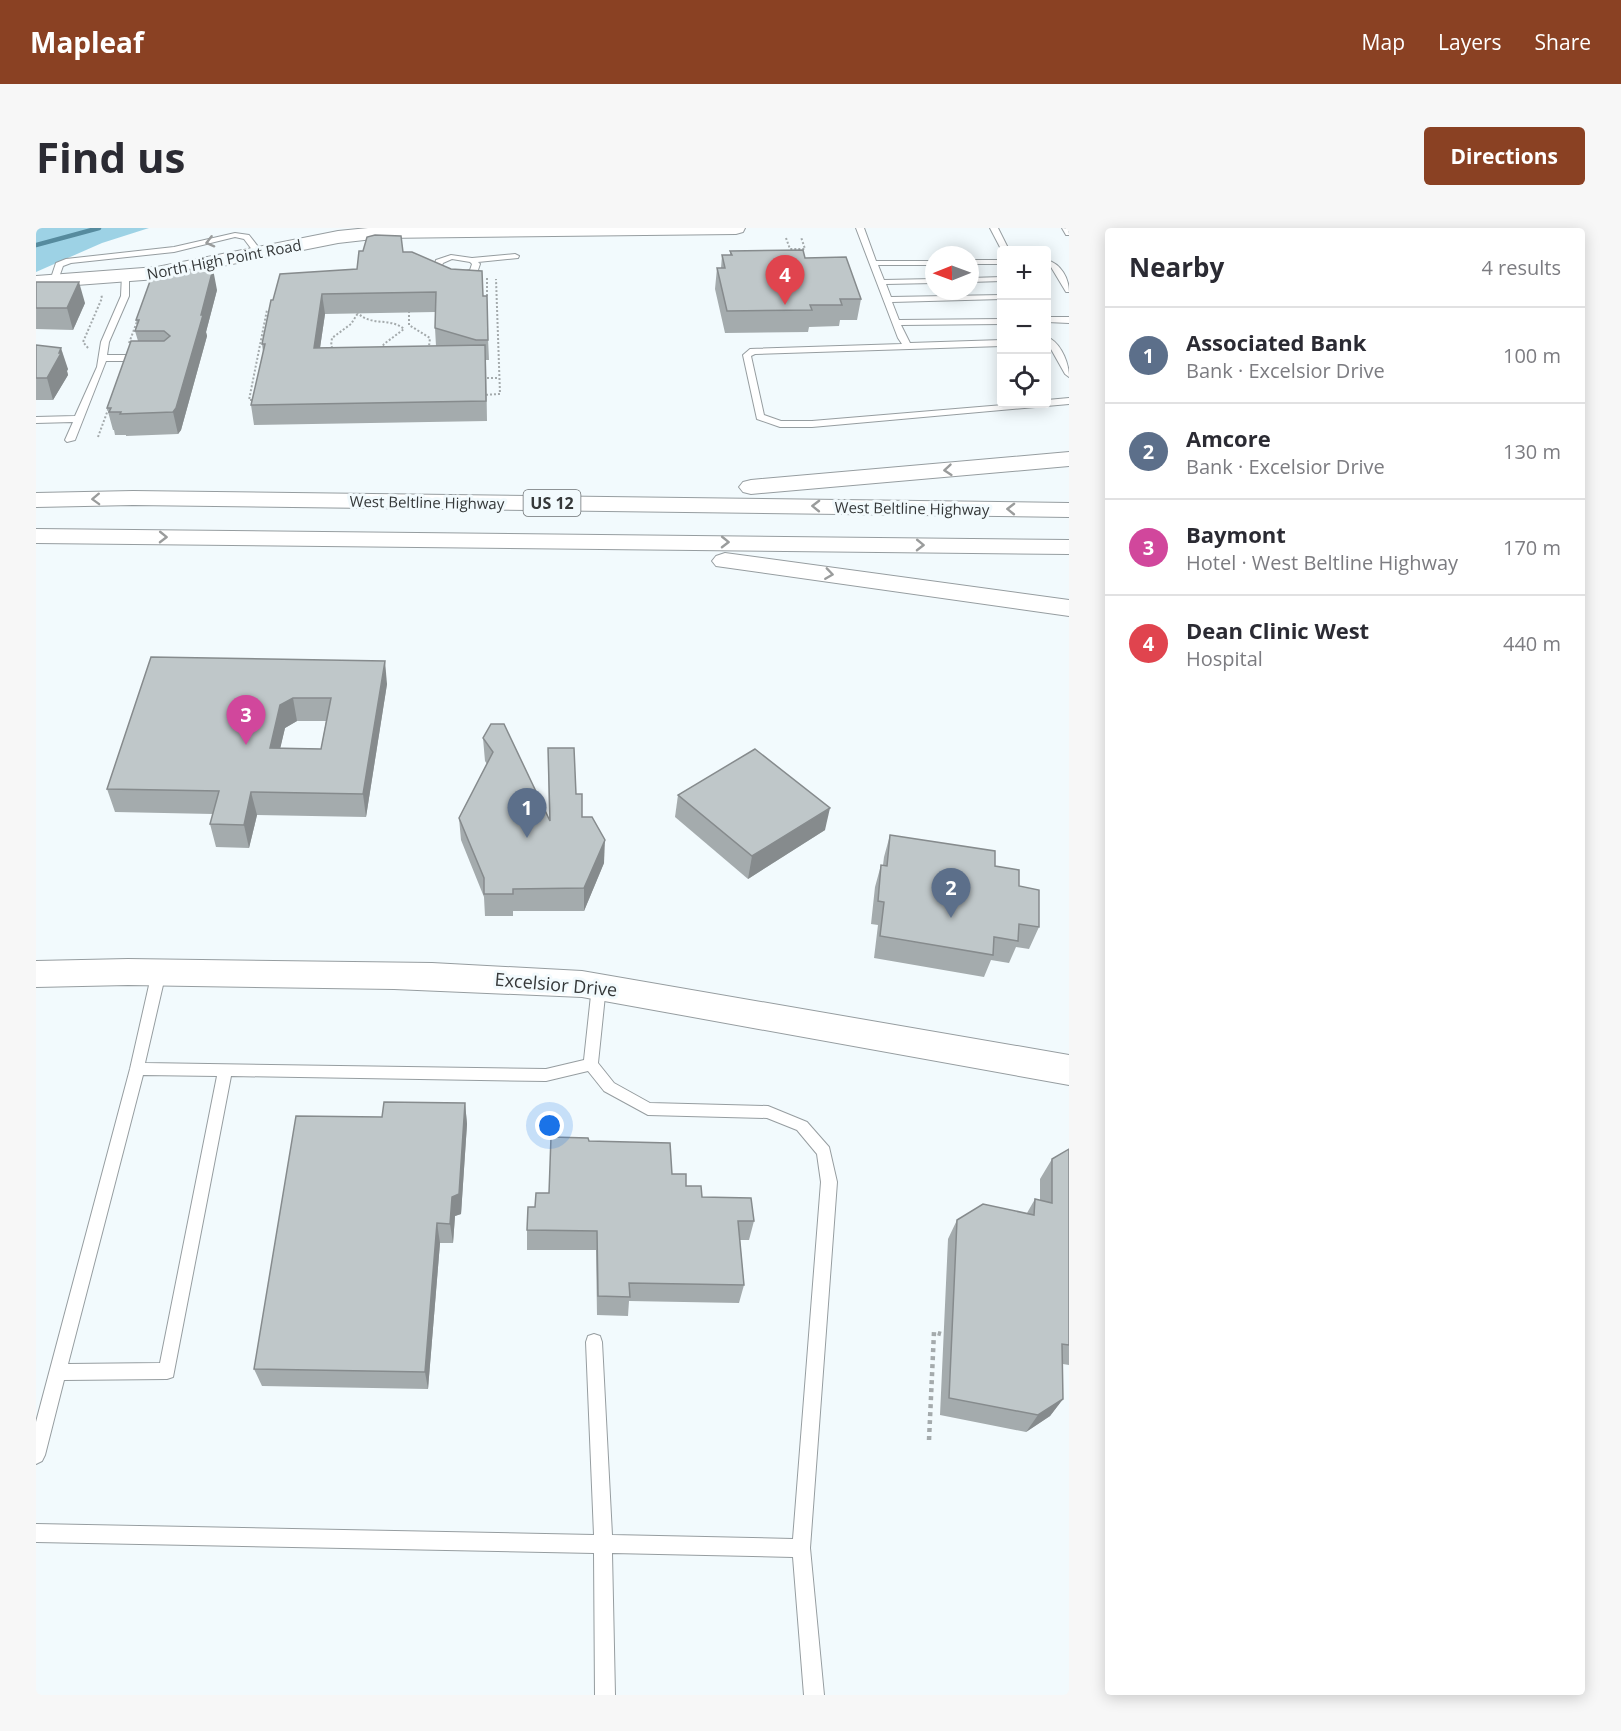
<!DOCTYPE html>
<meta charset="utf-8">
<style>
body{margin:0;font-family:"Open Sans",sans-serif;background:#f7f7f7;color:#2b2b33}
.controls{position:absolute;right:18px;top:18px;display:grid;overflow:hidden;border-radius:6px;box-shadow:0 3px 15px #0003}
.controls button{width:54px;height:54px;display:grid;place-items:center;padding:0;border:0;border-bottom:2px solid #e1e1e2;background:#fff;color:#2b2b33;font:30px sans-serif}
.compass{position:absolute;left:889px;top:18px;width:54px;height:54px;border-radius:50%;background:#fff;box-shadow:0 3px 15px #0003;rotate:269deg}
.you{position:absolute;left:514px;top:898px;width:21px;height:21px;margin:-15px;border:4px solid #fff;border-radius:50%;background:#1a73e8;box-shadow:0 0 0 9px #1a73e833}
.badge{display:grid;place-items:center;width:39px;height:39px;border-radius:50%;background:#8a4123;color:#fff;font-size:20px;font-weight:700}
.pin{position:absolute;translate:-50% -50px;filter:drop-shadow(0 2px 3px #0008)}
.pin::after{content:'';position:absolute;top:32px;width:21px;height:18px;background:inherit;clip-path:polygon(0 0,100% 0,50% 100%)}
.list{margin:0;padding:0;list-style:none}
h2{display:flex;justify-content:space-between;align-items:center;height:78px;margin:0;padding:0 24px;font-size:26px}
h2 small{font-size:20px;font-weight:400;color:#7c7c81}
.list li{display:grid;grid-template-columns:39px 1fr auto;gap:18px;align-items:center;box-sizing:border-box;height:96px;padding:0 24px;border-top:2px solid #e1e1e2}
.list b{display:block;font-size:22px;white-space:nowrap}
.list p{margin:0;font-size:20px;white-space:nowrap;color:#7c7c81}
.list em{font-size:20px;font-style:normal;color:#7c7c81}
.icon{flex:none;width:33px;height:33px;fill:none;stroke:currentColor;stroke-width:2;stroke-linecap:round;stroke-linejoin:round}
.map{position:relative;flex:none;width:1033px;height:1467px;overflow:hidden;border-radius:6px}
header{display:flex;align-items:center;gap:36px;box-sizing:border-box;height:84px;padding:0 30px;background:#8a4123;color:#fff}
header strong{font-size:28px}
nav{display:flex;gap:33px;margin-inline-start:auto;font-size:21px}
.intro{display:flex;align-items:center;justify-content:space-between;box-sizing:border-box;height:144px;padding:0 36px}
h1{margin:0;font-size:42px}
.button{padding:15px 27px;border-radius:6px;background:#8a4123;color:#fff;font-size:21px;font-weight:700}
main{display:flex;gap:36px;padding:0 36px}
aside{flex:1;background:#fff;border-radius:6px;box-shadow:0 3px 15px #0003}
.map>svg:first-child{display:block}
</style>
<header>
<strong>Mapleaf</strong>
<nav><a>Map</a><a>Layers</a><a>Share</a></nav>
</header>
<div class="intro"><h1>Find us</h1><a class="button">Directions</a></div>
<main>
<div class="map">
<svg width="1033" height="1467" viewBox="0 0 1033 1467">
<rect width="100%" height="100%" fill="#f2fafd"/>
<path fill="#9dd2e5" d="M 0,0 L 113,0 L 66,15 L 0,44 Z"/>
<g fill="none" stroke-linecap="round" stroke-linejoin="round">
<path stroke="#568b9e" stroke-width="4.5" d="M 0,17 L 63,0"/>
<g stroke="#969da0" stroke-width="2">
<g id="service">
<path d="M 820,0 L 828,0 L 840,33 L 898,33 L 898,37 L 842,37 L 848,52 L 898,51 L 898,55 L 850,56 L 855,69 L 966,67 L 966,71 L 856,74 L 863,92 L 966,91 L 966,96 L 865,97 L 874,115 L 966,112 L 966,118 L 719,126 L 715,128 L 728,187 L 745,193 L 776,193 L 979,176 L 1011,176 L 1011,172 L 1033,170 L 1033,176 L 776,199 L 744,199 L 721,191 L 707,127 L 714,121 L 866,116 L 862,110 Z"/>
<path d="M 954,0 L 962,0 L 973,22 L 966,23 Z"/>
<path d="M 1026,0 L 1033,0 L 1033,7 L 1030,7 Z"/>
<path d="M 199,5 L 213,7 L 227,25 L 226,27 L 220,27 L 208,11 L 199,9 L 138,24 L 35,35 L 27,38 L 21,55 L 14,53 L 20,35 L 30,31 L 138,19 Z"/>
<path d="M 479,26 L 483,28 L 482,30 L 442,34 L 444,36 L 441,45 C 426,51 409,53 397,41 L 400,32 L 415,27 L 436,30 ZM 416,31 L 434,34 L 436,36 L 434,42 L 419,45 L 405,40 L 407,35 Z"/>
<rect x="934" y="32" width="32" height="4"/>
<path d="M 1011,32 C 1025,36 1033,50 1033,64 L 1030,64 L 1015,39 L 1011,37 Z"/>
<path d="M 86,46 L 93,48 L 93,68 L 73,114 L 71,127 L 107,127 L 111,130 L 107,133 L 70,133 L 39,212 L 31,214 L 29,212 L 37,194 L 0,195 L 0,189 L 39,188 L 61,139 L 65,114 L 85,68 Z"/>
<path d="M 966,49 L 966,53 L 934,54 L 934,50 Z"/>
<path d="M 1033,89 L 1033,95 L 1011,94 L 1011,89 Z"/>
<path d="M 1015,111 C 1026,118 1033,136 1033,149 L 1029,146 L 1011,114 Z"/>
<path d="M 123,739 L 128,740 L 130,744 L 109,835 L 510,841 L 548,832 L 556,758 L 558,754 L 568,754 L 570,758 L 562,835 L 578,855 L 614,875 L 732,878 L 771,894 L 793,919 L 801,954 L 774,1320 L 788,1467 L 768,1467 L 757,1329 L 576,1325 L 579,1467 L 559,1467 L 558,1325 L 0,1314 L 0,1296 L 558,1307 L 550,1114 L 552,1108 L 558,1106 L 564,1108 L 566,1114 L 576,1307 L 757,1311 L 785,954 L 781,926 L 761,902 L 731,890 L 612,887 L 568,863 L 552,843 L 510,853 L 195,848 L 137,1149 L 131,1151 L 28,1152 L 9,1227 L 6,1233 L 0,1236 L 0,1194 L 94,841 L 116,744 L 118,740 ZM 107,847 L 181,848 L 124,1135 L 32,1136 Z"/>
</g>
</g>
<g stroke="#969da0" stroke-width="2">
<g id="tertiary">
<path d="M 332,0 L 709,0 L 707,4 L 700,6 L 346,10 L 302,15 L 121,51 L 0,60 L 0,48 L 121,39 L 302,3 Z"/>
<path d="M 92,731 L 396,735 L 546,743 L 1033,827 L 1033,857 L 546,769 L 358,761 L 92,757 L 0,759 L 0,733 Z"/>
</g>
</g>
<g stroke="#969da0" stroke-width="2">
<g id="motorway">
<path d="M 1033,224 L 1033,238 L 715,266 L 707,264 L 703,259 L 707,254 L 715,252 Z"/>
<path d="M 97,263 L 1033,275 L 1033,289 L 97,277 L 0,279 L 0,265 Z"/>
<path d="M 0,301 L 1033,312 L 1033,326 L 0,315 Z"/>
<path d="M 689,325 L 1033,372 L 1033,388 L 680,338 L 676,333 L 680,328 Z"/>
</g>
</g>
<g stroke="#a4aaac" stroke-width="2" stroke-dasharray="2 2" stroke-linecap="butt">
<path d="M 750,10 L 754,21 L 769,21 L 765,9"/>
<path d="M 451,50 L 451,69"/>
<path d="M 373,83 L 373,97 L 394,110 L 393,118 L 388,121"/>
<path d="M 321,84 C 334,99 354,89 368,101 L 348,116 L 343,124"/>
<path d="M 93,115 L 102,91"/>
<path d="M 52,120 L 47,114 L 66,70 L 65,66"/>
<path d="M 299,123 L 295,118 L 296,110 L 315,96 L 322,85"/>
<path d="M 451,150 L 463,150"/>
<path d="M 446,167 L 464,166 L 460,51"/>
<path d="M 220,172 L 213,172 L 231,82"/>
<path d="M 62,209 L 73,179"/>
</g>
<path stroke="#a4aaac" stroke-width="4.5" stroke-dasharray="4 4" stroke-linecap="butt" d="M 893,1212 L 898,1104 L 905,1106"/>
<use href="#service" fill="#fff" fill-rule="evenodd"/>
<use href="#tertiary" fill="#fff" fill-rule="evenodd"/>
<use href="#motorway" fill="#fff" fill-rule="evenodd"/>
</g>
<g fill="#a4abad" fill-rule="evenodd">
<path d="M 694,23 L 769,30 L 825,71 L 821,92 L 804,92 L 803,98 L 773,99 L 772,104 L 689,105 L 679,61 L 681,40 L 685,40 L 686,27 L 694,27 Z"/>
<path d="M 367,24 L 415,41 L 447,68 L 451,87 L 453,132 L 450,132 L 451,193 L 218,197 L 215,177 L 227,124 L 226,116 L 237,72 ZM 399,84 L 399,100 L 400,118 L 284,120 L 289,86 Z"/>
<path d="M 0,54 L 49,75 L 37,102 L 0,101 Z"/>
<path d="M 181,62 L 170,104 L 171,108 L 145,202 L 142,206 L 90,208 L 90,207 L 79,207 L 78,202 L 77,202 L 71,180 L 102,113 L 99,103 L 101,97 L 100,92 Z"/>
<path d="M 0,117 L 32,141 L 31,143 L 32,147 L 17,172 L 0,172 Z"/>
<path d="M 115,429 L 351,456 L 330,589 L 221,587 L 213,620 L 180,619 L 174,596 L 177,586 L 79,584 L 71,561 ZM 261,493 L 290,493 L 285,521 L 244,520 L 249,500 Z"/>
<path d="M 447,510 L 513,592 L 512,520 L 540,566 L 546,589 L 568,635 L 548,683 L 477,683 L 477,688 L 449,688 L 448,669 L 425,612 L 423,590 L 451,536 L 449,533 Z"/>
<path d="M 642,567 L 789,602 L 712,651 L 639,589 Z"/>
<path d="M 854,607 L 959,638 L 983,658 L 1003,699 L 993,721 L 980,719 L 973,735 L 955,732 L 948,749 L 838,730 L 842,697 L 835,696 L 839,659 L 845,637 L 847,637 L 848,629 Z"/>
<path d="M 429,875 L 431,896 L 425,986 L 419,988 L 417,1015 L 404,1015 L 392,1161 L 226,1158 L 218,1141 L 346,889 Z"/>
<path d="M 553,913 L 636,946 L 650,958 L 666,969 L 718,993 L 713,1012 L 704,1012 L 708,1057 L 703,1075 L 593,1073 L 592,1088 L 561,1087 L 560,1022 L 491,1022 L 491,1002 L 499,979 L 513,965 Z"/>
<path d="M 1033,921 L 1033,1137 L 1027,1136 L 1027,1171 L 1014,1188 L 990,1204 L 904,1187 L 912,1011 L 921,992 L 991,985 L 999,971 L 1004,973 L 1004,951 L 1016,931 Z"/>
</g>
<g fill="#868b8d">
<path d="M 177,41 L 181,62 L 170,104 L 171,108 L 145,202 L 142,206 L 137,184 Z"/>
<path d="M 43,54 L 49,75 L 37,102 L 31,80 Z"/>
<path d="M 286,66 L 289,86 L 281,140 L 278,120 Z"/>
<path d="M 25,120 L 32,141 L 31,143 L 32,147 L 17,172 L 11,150 Z"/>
<path d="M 349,433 L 351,456 L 330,589 L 327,566 Z"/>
<path d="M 257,470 L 261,493 L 249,500 L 239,543 L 234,520 L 244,477 Z"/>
<path d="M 215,564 L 221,587 L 213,620 L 208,597 Z"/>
<path d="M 794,580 L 789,602 L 712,651 L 716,628 Z"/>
<path d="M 569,612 L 568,635 L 548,683 L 548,660 Z"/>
<path d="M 429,875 L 431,896 L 425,986 L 419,988 L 417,1015 L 414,996 L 416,969 Z"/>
<path d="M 401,995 L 404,1015 L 392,1161 L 389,1144 Z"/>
<path d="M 1027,1171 L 1014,1188 L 990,1204 L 1002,1187 Z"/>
</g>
<g fill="#bfc7c9" stroke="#868b8d" stroke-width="1.5" fill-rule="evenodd">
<path d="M 339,7 L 365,8 L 367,24 L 376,24 L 415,41 L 446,43 L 447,68 L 451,68 L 452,112 L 440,112 L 399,100 L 400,64 L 286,66 L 278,120 L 449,117 L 450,173 L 215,177 L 229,116 L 226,116 L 235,72 L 237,72 L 244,46 L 321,41 L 323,23 L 327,23 L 331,9 Z"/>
<path d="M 767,22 L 769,30 L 810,29 L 825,71 L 804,71 L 806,77 L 774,77 L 776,82 L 691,83 L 681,40 L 689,40 L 686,27 L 696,27 L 694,23 Z"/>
<path d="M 177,41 L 165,87 L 167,87 L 140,180 L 137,184 L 84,186 L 85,184 L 73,184 L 75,180 L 71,180 L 95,113 L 128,113 L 134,108 L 128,103 L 99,103 L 103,92 L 100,92 L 117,45 L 121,45 L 122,42 Z"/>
<path d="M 0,54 L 43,54 L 31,80 L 0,80 Z"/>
<path d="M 0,117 L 25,120 L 23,125 L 25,125 L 11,150 L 0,150 Z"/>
<path d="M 115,429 L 349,433 L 327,566 L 215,564 L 208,597 L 174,596 L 183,563 L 71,561 ZM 257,470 L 295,470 L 285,521 L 234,520 L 244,477 Z"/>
<path d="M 455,496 L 468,496 L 514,593 L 512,520 L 538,520 L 540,566 L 546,566 L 546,589 L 556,589 L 569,612 L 548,660 L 477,661 L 477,666 L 448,666 L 448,650 L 423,590 L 457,524 L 447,510 Z"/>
<path d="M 719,521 L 794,580 L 716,628 L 642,567 Z"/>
<path d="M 854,607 L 959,623 L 959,638 L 983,642 L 983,658 L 1003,662 L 1003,699 L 983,696 L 982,713 L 958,709 L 957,727 L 844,708 L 848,674 L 842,673 L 845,637 L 851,638 Z"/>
<path d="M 348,874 L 429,875 L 423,966 L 416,969 L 414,996 L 401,995 L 389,1144 L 218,1141 L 260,888 L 346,889 Z"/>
<path d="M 515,909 L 552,910 L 553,913 L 634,915 L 636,946 L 650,946 L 650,958 L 665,958 L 666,969 L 715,970 L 718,993 L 702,993 L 708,1057 L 593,1055 L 594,1069 L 562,1068 L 561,1003 L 491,1002 L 492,979 L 499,979 L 500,965 L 513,965 Z"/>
<path d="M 1033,921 L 1033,1117 L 1026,1116 L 1027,1171 L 1002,1187 L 913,1170 L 921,992 L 947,976 L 998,987 L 999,971 L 1016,975 L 1016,931 Z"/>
</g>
<defs><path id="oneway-chevron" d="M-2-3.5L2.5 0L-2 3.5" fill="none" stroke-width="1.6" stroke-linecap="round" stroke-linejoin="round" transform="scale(1.5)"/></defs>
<g stroke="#9a9c9c">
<use href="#oneway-chevron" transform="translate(174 14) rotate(166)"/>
<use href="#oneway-chevron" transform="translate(912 242) rotate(175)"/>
<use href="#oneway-chevron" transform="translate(60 271) rotate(178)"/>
<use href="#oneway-chevron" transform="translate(780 278) rotate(-179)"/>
<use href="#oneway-chevron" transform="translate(975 281) rotate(-179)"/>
<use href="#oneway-chevron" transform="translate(127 309) rotate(1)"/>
<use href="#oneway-chevron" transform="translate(689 314) rotate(1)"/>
<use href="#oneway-chevron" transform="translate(884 317) rotate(1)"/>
<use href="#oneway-chevron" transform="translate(793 346) rotate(8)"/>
</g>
<g text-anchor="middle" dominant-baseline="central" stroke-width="6" stroke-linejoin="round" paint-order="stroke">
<g font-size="15" fill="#353839" stroke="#f2fafd">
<text transform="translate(188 31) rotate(-11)">North High Point Road</text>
<text transform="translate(391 274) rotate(1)">West Beltline Highway</text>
<text transform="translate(876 280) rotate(1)">West Beltline Highway</text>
</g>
<rect fill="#f2fafd" stroke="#6e7274" stroke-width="1.5" x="487.5" y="262" width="57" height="26" rx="4.5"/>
<g font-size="16" font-weight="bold" fill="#353839">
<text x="516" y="275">US 12</text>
</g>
<g font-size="18" fill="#353839" stroke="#f2fafd">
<text transform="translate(520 756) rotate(5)">Excelsior Drive</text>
</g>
</g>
</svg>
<div class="controls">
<button>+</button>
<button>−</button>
<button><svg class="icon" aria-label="locate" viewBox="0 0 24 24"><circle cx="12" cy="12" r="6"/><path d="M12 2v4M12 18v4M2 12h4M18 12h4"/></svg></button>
</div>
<svg class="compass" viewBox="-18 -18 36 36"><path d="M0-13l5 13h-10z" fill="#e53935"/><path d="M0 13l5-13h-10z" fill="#7c7c81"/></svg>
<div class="you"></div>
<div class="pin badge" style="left:491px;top:610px;background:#5c6f8a">1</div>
<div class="pin badge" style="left:915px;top:690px;background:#5c6f8a">2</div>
<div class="pin badge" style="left:210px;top:517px;background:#d1479c">3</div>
<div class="pin badge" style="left:749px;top:77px;background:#e0444e">4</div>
</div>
<aside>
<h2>Nearby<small>4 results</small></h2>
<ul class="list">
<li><span class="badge" style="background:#5c6f8a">1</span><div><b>Associated Bank</b><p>Bank · Excelsior Drive</p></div><em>100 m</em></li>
<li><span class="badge" style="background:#5c6f8a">2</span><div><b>Amcore</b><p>Bank · Excelsior Drive</p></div><em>130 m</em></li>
<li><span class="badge" style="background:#d1479c">3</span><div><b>Baymont</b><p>Hotel · West Beltline Highway</p></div><em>170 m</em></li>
<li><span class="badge" style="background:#e0444e">4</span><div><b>Dean Clinic West</b><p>Hospital</p></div><em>440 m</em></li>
</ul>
</aside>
</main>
